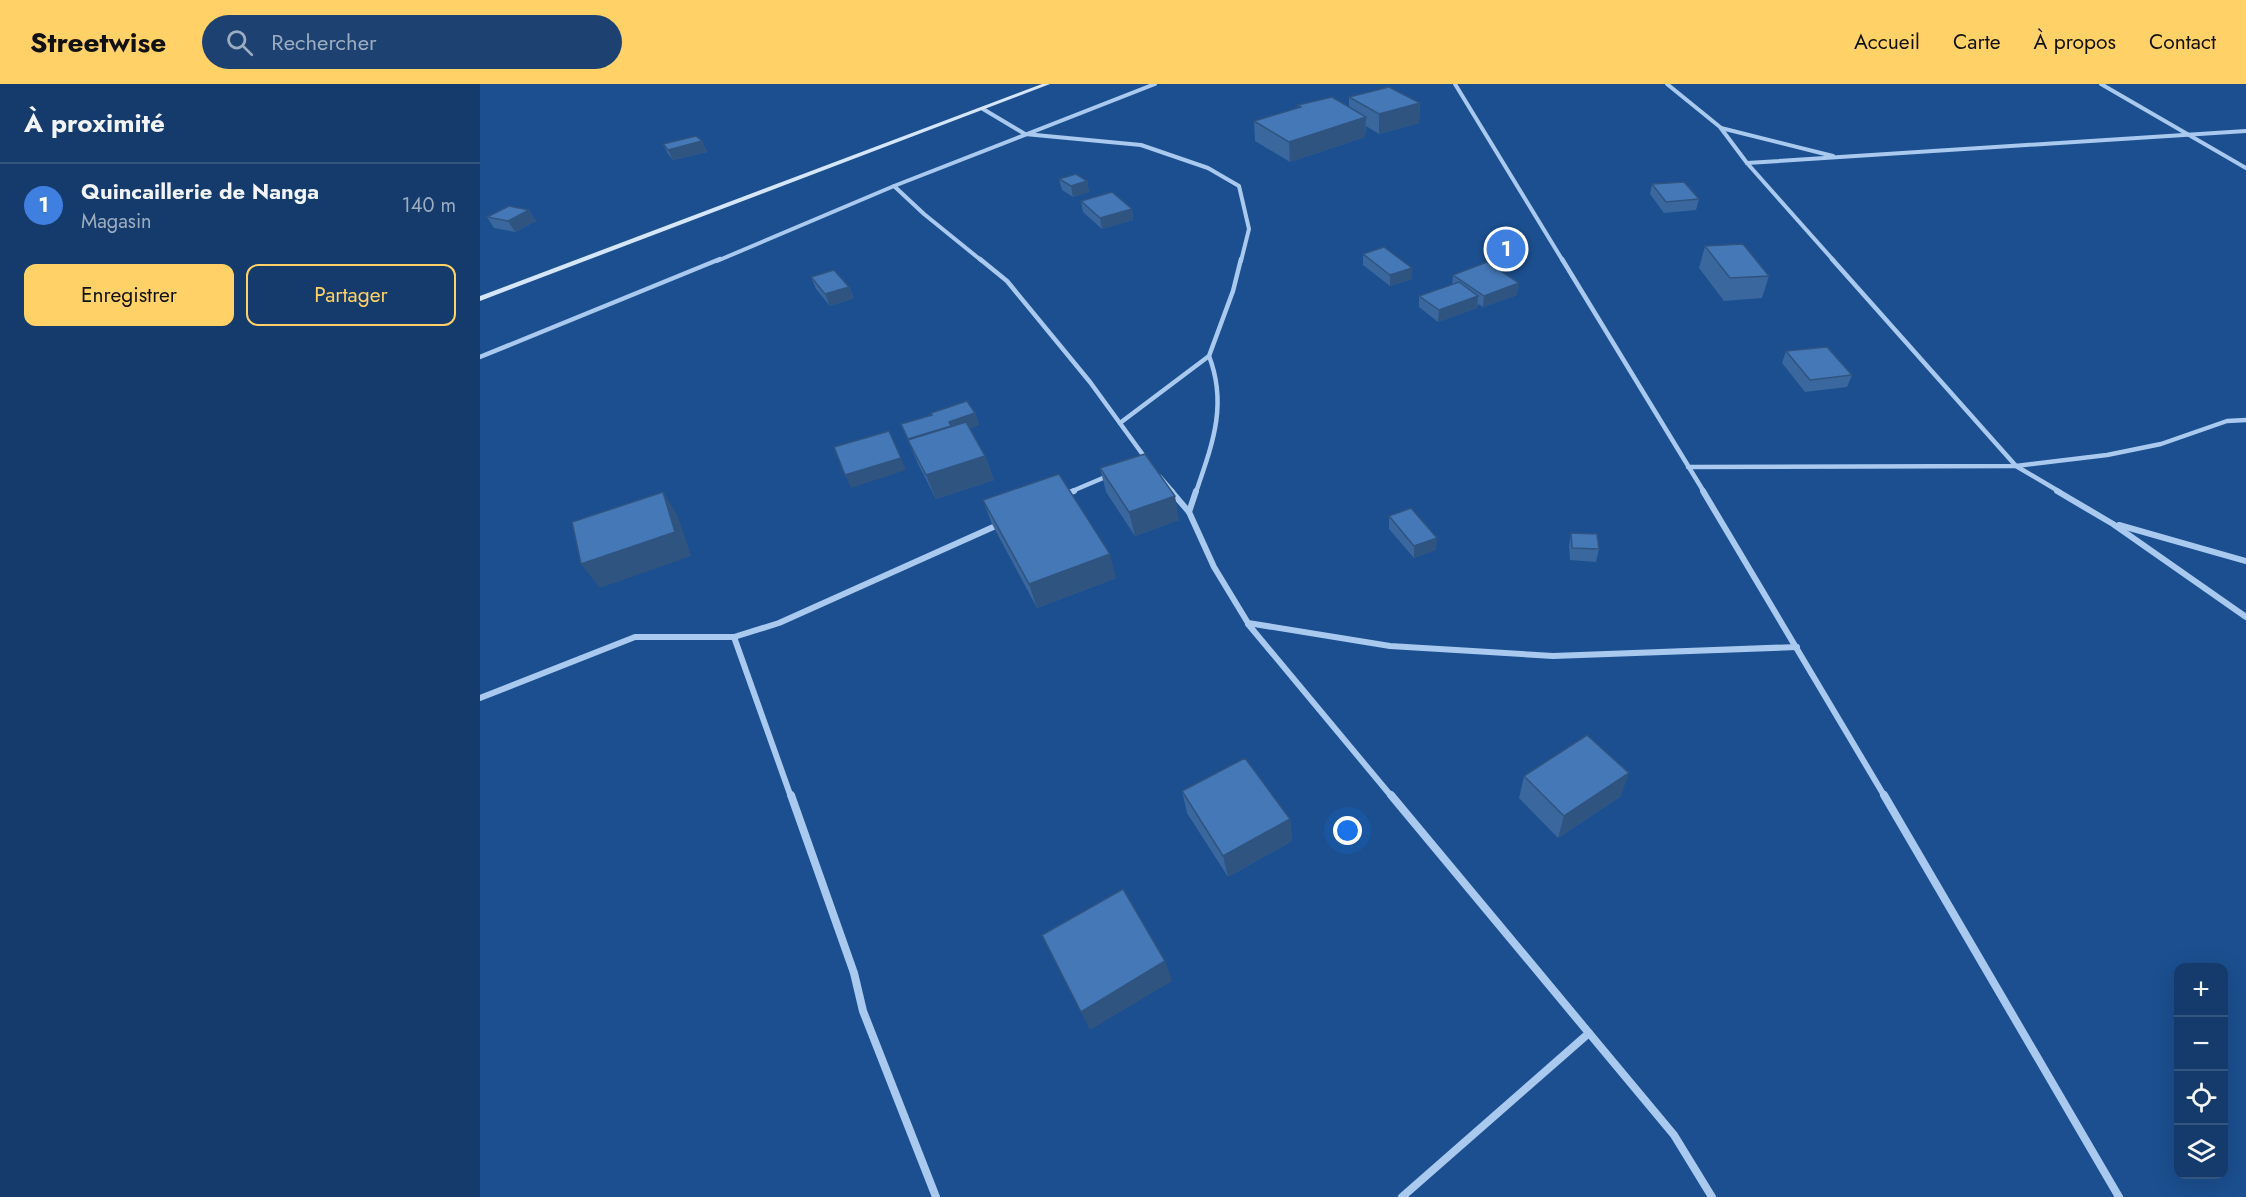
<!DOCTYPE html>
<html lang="fr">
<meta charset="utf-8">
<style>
body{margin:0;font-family:Jost,sans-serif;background:#1d4271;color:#f1f3f6}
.controls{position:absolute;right:18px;bottom:18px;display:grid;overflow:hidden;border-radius:12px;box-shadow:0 6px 24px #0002}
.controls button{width:54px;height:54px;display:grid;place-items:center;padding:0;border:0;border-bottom:2px solid #33557e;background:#143b6b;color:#f1f3f6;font:30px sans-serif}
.you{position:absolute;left:868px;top:747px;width:21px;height:21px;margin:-15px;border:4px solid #fff;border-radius:50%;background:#1a73e8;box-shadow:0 0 0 9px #1a73e833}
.badge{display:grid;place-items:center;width:39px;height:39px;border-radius:50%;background:#ffd166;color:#fff;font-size:20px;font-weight:700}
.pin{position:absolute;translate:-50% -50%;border:3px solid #fff;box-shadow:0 2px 6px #0006}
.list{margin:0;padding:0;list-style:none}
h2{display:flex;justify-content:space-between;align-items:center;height:78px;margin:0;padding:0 24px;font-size:26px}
h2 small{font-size:20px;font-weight:400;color:#9dadc1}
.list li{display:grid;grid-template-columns:39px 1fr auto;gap:18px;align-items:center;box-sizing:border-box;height:84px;padding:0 24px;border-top:2px solid #33557e}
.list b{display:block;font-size:22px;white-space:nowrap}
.list p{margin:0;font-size:20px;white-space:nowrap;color:#9dadc1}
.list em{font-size:20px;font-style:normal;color:#9dadc1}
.actions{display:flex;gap:12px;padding:18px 24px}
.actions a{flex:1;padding:14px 0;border:2px solid #ffd166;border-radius:12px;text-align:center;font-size:21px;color:#ffd166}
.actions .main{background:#ffd166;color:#111}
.icon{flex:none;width:33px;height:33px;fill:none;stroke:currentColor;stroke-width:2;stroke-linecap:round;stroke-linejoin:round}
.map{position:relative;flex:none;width:1766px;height:1113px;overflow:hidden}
header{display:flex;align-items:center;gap:36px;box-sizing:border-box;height:84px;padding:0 30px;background:#ffd166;color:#111}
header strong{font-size:28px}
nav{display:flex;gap:33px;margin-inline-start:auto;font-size:21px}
.search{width:420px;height:54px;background:#1d4271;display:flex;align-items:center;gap:15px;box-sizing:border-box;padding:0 21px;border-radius:33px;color:#9dadc1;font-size:22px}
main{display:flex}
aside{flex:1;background:#143b6b}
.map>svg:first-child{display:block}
</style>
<header>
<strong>Streetwise</strong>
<div class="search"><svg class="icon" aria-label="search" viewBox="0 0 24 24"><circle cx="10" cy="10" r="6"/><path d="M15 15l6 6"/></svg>Rechercher</div>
<nav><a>Accueil</a><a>Carte</a><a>À propos</a><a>Contact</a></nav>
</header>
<main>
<aside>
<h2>À proximité<small></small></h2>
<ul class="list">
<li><span class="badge" style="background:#3f7fe0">1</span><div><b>Quincaillerie de Nanga</b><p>Magasin</p></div><em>140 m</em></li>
</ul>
<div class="actions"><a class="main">Enregistrer</a><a>Partager</a></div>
</aside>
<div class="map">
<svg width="1766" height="1113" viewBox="0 0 1766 1113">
<rect width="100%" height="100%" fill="#1b4f8f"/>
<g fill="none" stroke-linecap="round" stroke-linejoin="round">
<g stroke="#a9c9ee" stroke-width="4">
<path d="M 975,0 L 1083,177"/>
<path d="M 1187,0 L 1240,43 L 1267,79 L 1354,177"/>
<path d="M 1621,0 L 1766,84"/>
<path d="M 503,25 L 545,50 L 661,61 L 728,84 L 759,102 L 769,145 L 761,177"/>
<path d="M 1241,44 L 1353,72"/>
<path d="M 1267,79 L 1766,47"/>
<path d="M 414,102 L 444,130 L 502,177"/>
<path d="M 237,177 L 414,102 L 675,0"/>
</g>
<g stroke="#a9c9ee" stroke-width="4.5">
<path d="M 500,175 L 527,197 L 610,298 L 666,375"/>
<path d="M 1082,175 L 1224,408"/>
<path d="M 1352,175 L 1536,382 L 1580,408"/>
<path d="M 0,273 L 240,175"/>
<path d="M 640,339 L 729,272 L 753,207 L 761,175"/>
<path d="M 1208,383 L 1536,382 L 1627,371 L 1681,360 L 1747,337 L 1766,336"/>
<path d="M 680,393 L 693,408"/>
<path d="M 590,408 L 630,391"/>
<path d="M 716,408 C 732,361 748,321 729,272"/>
</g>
<g stroke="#a9c9ee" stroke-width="6">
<path d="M 691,407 L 709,428 L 734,483 L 768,539 L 910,562 L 1073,572 L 1317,563"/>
<path d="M 1223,407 L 1405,713"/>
<path d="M 1577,407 L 1633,440 L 1766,533"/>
<path d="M 584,411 L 594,407"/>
<path d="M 709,428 L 716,407"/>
<path d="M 1639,441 L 1766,477"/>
<path d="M 768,540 L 912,713"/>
<path d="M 254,553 L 311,713"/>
<path d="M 0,614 L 155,553 L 254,553 L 299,539 L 520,440"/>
</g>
<g stroke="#a9c9ee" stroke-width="8">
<path d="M 311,711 L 374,889 L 383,927 L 456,1113"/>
<path d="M 911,711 L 1109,949 L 922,1113"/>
<path d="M 1404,711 L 1639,1113"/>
<path d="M 1109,949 L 1194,1051 L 1232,1113"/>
</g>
<path fill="#d6e6fa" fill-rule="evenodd" d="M 562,0 L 570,0 L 0,217 L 0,212 Z"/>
</g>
<g fill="#3a679d">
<path d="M 869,13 L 940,19 L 939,39 L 899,50 L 886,42 L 885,53 L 810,78 L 775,57 L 774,37 L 818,24 L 818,21 L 869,24 Z"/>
<path d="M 222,57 L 227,68 L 193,76 L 188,70 L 183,60 Z"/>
<path d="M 579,95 L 607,97 L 609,108 L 593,113 L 582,106 Z"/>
<path d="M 1172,100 L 1219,115 L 1216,126 L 1184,129 L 1170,110 Z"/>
<path d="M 601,117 L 652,125 L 653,136 L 622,145 L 603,128 Z"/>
<path d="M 49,126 L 56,137 L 35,148 L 14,144 L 7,133 Z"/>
<path d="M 1225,162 L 1289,192 L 1282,214 L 1244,217 L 1219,184 Z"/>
<path d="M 883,170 L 932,184 L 932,195 L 910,202 L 883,181 Z"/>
<path d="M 973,191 L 1037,211 L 1003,223 L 998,220 L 997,224 L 958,238 L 939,223 L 939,212 L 972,201 Z"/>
<path d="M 331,193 L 369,203 L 374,214 L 350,222 L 336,205 Z"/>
<path d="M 1306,267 L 1372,291 L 1367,303 L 1325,308 L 1302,279 Z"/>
<path d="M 495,329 L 499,341 L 489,344 L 505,372 L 514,396 L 456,415 L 438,380 L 421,340 Z"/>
<path d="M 620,384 L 699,436 L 655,452 L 626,408 Z"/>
<path d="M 503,416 L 636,494 L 557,524 L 512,440 Z"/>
<path d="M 909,432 L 956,466 L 934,474 L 909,445 Z"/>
<path d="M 1091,449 L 1119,465 L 1116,478 L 1090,476 L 1089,461 Z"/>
<path d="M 1044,692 L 1141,712 L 1078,754 L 1039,714 Z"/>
<path d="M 702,707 L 810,735 L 812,757 L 748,793 L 707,729 Z"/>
</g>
<g fill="#305480">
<path d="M 940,19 L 939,39 L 899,50 L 899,30 Z"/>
<path d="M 886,33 L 885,53 L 810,78 L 809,58 Z"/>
<path d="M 222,57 L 227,68 L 193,76 L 188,66 Z"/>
<path d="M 607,97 L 609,108 L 593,113 L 591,102 Z"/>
<path d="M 652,125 L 653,136 L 622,145 L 620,134 Z"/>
<path d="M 49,126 L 56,137 L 35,148 L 28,137 Z"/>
<path d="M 932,184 L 932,195 L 910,202 L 910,191 Z"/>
<path d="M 1039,199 L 1037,211 L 1003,223 L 1004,212 Z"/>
<path d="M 369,203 L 374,214 L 350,222 L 345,210 Z"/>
<path d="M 998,212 L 997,224 L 958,238 L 959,226 Z"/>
<path d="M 495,329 L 499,341 L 474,350 L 428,356 L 433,367 L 428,355 L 469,338 Z"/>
<path d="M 505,372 L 514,396 L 456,415 L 446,391 Z"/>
<path d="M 421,374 L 426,386 L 371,404 L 365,391 Z"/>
<path d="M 183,408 L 198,432 L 211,472 L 120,504 L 101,480 Z"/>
<path d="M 695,412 L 699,436 L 655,452 L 649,428 Z"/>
<path d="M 957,454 L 956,466 L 934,474 L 934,462 Z"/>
<path d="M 630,470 L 636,494 L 557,524 L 549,500 Z"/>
<path d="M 1149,689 L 1141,712 L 1078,754 L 1084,732 Z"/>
<path d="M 810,735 L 812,757 L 748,793 L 743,772 Z"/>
<path d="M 685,877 L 692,897 L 610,946 L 601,928 Z"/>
</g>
<g fill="#4478b7" stroke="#305480" stroke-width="1.5">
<path d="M 909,3 L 940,19 L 899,30 L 869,13 Z"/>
<path d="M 852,13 L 886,33 L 809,58 L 774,37 L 821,23 L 818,21 Z"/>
<path d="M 216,52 L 222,57 L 188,66 L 183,60 Z"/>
<path d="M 596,90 L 607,97 L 591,102 L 579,95 Z"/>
<path d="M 1204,98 L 1219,115 L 1186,118 L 1172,100 Z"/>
<path d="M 632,108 L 652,125 L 620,134 L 601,117 Z"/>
<path d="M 29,122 L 49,126 L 28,137 L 7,133 Z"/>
<path d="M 1263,160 L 1289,192 L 1250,194 L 1225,162 Z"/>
<path d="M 904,163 L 932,184 L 910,191 L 883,170 Z"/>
<path d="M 1007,178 L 1039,199 L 1004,212 L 973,191 Z"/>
<path d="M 354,186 L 369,203 L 345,210 L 331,193 Z"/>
<path d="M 979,198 L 998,212 L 959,226 L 939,212 Z"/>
<path d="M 1347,263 L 1372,291 L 1330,296 L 1306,267 Z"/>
<path d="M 487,317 L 495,329 L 469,338 L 471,342 L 428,355 L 421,340 L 452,331 L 451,329 Z"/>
<path d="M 486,338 L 505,372 L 446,391 L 428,356 Z"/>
<path d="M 409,347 L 421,374 L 365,391 L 354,363 Z"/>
<path d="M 665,370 L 695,412 L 649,428 L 620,384 Z"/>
<path d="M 579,390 L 630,470 L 549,500 L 503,416 Z"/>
<path d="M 183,408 L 195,448 L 101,480 L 92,438 Z"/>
<path d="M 931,424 L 957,454 L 934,462 L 909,432 Z"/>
<path d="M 1091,449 L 1117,450 L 1119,465 L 1092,464 Z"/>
<path d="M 1107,651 L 1149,689 L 1084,732 L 1044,692 Z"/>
<path d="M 765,674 L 810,735 L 743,772 L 702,707 Z"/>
<path d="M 643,805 L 685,877 L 601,928 L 562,851 Z"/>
</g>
</svg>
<div class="controls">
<button>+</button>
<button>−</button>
<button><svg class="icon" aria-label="locate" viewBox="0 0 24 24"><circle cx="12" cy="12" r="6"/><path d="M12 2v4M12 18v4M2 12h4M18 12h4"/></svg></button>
<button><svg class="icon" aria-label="layers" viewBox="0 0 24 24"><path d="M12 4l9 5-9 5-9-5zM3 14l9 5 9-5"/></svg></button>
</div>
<div class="you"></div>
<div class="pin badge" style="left:1026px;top:165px;background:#3f7fe0">1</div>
</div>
</main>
